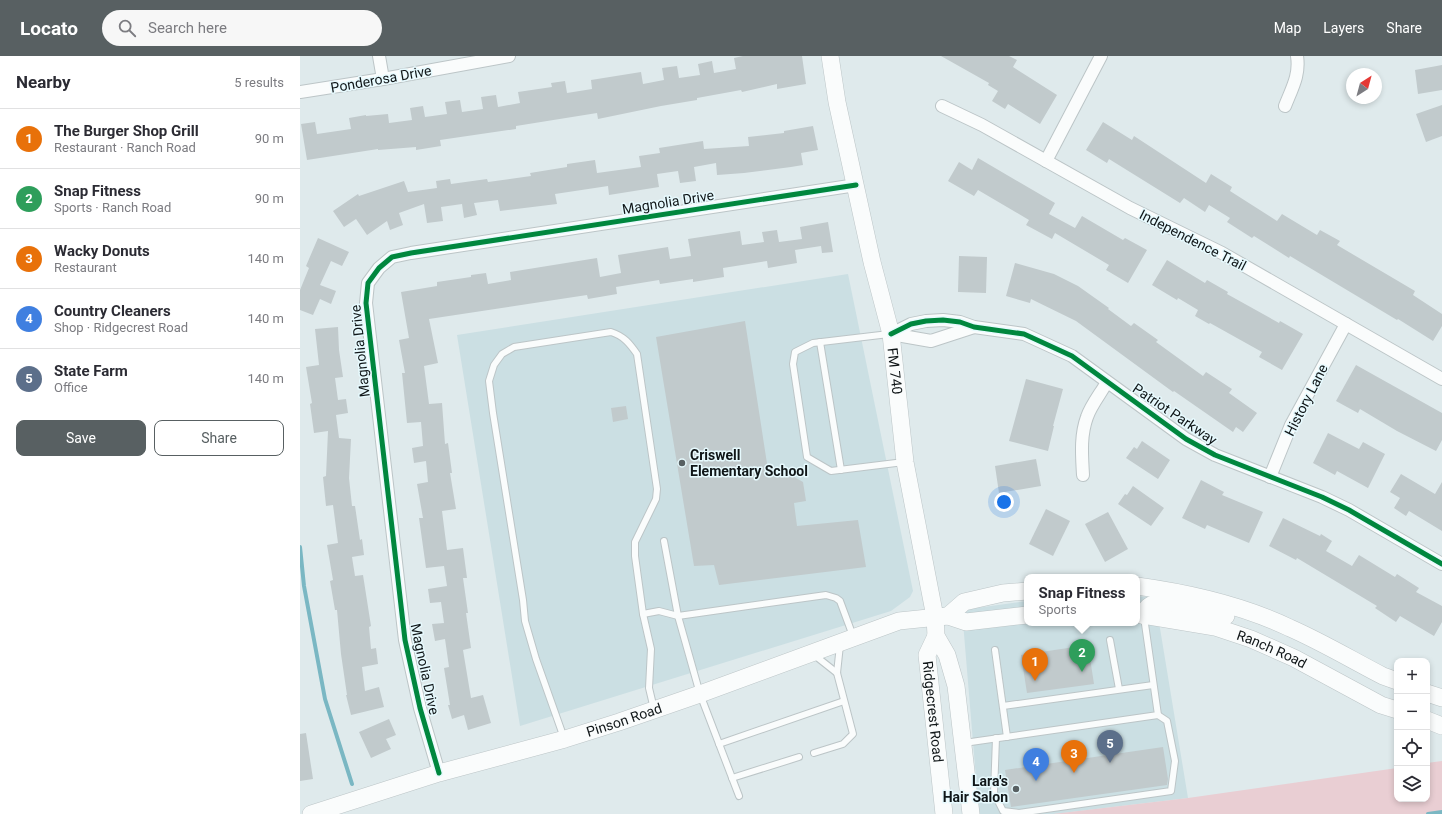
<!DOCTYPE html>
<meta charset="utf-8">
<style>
body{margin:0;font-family:Roboto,sans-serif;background:#f7f7f7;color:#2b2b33}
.controls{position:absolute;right:12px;bottom:12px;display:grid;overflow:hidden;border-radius:8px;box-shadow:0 2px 6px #0003}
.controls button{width:36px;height:36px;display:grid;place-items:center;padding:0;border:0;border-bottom:1px solid #e1e1e2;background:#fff;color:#2b2b33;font:20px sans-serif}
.compass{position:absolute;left:1046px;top:12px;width:36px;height:36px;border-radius:50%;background:#fff;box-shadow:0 2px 6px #0003;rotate:36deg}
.you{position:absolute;left:704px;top:446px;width:14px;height:14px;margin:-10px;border:3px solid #fff;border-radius:50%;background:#1a73e8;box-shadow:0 0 0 6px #1a73e833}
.badge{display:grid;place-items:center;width:26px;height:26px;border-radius:50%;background:#586062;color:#fff;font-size:13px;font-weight:700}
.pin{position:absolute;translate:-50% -33px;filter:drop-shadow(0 1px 2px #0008)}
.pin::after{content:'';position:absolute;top:21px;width:14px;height:12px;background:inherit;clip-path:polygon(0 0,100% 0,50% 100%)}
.popup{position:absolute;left:724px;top:518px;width:116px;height:52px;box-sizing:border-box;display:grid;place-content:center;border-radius:8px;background:#fff;filter:drop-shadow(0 1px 3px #0005);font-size:13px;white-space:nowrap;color:#7c7c81}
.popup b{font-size:15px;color:#2b2b33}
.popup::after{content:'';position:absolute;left:50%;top:100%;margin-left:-8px;border:8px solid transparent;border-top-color:#fff}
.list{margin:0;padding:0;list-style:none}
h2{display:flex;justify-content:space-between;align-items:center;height:52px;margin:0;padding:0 16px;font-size:17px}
h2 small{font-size:13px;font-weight:400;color:#7c7c81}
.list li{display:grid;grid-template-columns:26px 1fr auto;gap:12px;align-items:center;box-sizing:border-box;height:60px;padding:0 16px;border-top:1px solid #e1e1e2}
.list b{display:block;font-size:15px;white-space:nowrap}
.list p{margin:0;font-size:13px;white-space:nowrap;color:#7c7c81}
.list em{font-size:13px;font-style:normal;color:#7c7c81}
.actions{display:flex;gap:8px;padding:12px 16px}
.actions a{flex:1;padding:9px 0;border:1px solid #586062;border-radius:8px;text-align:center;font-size:14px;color:#586062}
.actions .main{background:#586062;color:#fff}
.icon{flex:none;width:22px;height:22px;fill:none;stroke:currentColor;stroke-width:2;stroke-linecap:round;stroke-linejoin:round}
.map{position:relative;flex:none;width:1142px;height:758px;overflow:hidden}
header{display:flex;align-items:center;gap:24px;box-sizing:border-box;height:56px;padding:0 20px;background:#586062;color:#fff}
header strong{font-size:19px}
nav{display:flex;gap:22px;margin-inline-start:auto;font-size:14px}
.search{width:280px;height:36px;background:#f7f7f7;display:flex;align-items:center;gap:10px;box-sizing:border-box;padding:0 14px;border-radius:22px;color:#7c7c81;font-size:15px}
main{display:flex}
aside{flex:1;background:#fff}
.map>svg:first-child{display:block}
</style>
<header>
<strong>Locato</strong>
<div class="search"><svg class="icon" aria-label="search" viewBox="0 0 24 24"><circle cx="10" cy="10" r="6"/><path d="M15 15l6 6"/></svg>Search here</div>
<nav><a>Map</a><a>Layers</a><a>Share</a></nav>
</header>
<main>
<aside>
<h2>Nearby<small>5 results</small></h2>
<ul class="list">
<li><span class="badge" style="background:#e8710a">1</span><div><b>The Burger Shop Grill</b><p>Restaurant · Ranch Road</p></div><em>90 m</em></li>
<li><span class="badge" style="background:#2e9e5b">2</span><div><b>Snap Fitness</b><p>Sports · Ranch Road</p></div><em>90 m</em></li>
<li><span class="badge" style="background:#e8710a">3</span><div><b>Wacky Donuts</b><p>Restaurant</p></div><em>140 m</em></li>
<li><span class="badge" style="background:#3f7fe0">4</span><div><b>Country Cleaners</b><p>Shop · Ridgecrest Road</p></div><em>140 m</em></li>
<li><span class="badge" style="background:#5c6f8a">5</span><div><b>State Farm</b><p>Office</p></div><em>140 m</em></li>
</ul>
<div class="actions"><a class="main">Save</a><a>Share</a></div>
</aside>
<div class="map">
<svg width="1142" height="758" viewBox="0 0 1142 758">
<rect width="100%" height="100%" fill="#dfeaec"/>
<g fill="#cbdfe3">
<path d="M 548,218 L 613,535 L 610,541 L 591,555 L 220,670 L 157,279 Z"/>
<path d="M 837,540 L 855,542 L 888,742 L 754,758 L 679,758 L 662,554 L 727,545 L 727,567 L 837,567 Z"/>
</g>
<path fill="#e9ced3" d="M 1142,705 L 1142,758 L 753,758 L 888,742 L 1097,712 L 1097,743 L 1127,743 L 1127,707 Z"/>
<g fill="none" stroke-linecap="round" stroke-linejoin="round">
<g stroke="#7ab7c3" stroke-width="4">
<path d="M 0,491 L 4,530 L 25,643 L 52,728"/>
<path d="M 1128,758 L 1142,756"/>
</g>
</g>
<g fill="#c1cacc">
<path d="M 443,0 L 502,0 L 506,28 L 477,33 L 477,28 L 442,36 L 441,34 L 397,42 L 397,44 L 361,50 L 298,63 L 297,57 L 216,70 L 216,73 L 140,84 L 141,90 L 116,94 L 116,91 L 78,94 L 78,93 L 7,104 L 1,68 L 15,66 L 17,78 L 51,73 L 49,62 L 66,59 L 66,60 L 88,58 L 89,67 L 112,64 L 110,52 L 123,50 L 125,61 L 147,58 L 145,46 L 160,44 L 162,56 L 183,53 L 181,41 L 196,39 L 198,51 L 220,47 L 218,36 L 252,31 L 251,27 L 265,25 L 267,37 L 292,33 L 291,24 L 341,16 L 343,28 L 364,24 L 362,12 L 377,10 L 379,22 L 400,19 L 398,8 L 412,5 L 414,17 L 436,13 L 434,2 Z"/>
<path d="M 641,0 L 709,0 L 717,4 L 713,11 L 757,39 L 740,68 L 708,48 L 705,53 L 692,45 L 698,35 L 688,29 L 689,27 Z"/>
<path d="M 1142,9 L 1142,34 L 1118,38 L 1115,14 Z"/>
<path d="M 1142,49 L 1142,80 L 1126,86 L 1116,58 Z"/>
<path d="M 803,66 L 832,84 L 834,80 L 906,127 L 911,118 L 932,131 L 930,135 L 977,165 L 982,158 L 1017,179 L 1020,174 L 1040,185 L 1037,189 L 1115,235 L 1113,239 L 1142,258 L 1142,270 L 1133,285 L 1098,263 L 1097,264 L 990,200 L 989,202 L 954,180 L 952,182 L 927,166 L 930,162 L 909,149 L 905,156 L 884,142 L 880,147 L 809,103 L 807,107 L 786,94 Z"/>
<path d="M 513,70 L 518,94 L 501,97 L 503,109 L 491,111 L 444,117 L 417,119 L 416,107 L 394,111 L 396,125 L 380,127 L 378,115 L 357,118 L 359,131 L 309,139 L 308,130 L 255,138 L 257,148 L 200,155 L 198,144 L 174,147 L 177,159 L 164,162 L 162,148 L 141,151 L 143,165 L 127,167 L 124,148 L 99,157 L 103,169 L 90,174 L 87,165 L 67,179 L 56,163 L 44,171 L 33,155 L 58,138 L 59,140 L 104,125 L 108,136 L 137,132 L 136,125 L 150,123 L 151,128 L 187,123 L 188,126 L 231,120 L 230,117 L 267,111 L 267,108 L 295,104 L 297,117 L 341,111 L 339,100 L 360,97 L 359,92 L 403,85 L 404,93 L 449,90 L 448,81 L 484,77 L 484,75 Z"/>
<path d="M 678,102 L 755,147 L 749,158 L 775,172 L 782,160 L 823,184 L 825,182 L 847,194 L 828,227 L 806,214 L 809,209 L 755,177 L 752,183 L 726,169 L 729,164 L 678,134 L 674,140 L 648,125 L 659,106 L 672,114 Z"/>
<path d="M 528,166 L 533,196 L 522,197 L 521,190 L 495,194 L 497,207 L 468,212 L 467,205 L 423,212 L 424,221 L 393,226 L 393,223 L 360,228 L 359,224 L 316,231 L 317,238 L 288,243 L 287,239 L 129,263 L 138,307 L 124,310 L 129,348 L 142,347 L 145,388 L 148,387 L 152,417 L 150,417 L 156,453 L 142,455 L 147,494 L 163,492 L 167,522 L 163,522 L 168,557 L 166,557 L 171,592 L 163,594 L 171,642 L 183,639 L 191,667 L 168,674 L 164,659 L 152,663 L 148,649 L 150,649 L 144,612 L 149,611 L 145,583 L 135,585 L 132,568 L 144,567 L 141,546 L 130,547 L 128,533 L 147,530 L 144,510 L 126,512 L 119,462 L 123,462 L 117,428 L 128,426 L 126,405 L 114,407 L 112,392 L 123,390 L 121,366 L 107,367 L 102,317 L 105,317 L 99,284 L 109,282 L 101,236 L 137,230 L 137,226 L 171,221 L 171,219 L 186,217 L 188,228 L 211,224 L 210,216 L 297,202 L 300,221 L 321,217 L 318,199 L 368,191 L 370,203 L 391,200 L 388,183 L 440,175 L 442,189 L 464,186 L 462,176 L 477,174 L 479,186 L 502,183 L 500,171 Z"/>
<path d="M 18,182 L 49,196 L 42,210 L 31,205 L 20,229 L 36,235 L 31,248 L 20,243 L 13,259 L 0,254 L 0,234 L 9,212 L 6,210 Z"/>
<path d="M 659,200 L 687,201 L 686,237 L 658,236 Z"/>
<path d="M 867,204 L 905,227 L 907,224 L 928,236 L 927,238 L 979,267 L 980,265 L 1003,278 L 982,314 L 959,301 L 962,296 L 910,267 L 909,268 L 895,260 L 898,254 L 878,242 L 877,244 L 852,229 Z"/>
<path d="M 715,207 L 754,218 L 778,230 L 809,252 L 808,253 L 831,270 L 834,267 L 858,284 L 856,286 L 903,320 L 906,316 L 932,333 L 929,337 L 957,357 L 943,376 L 936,371 L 933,376 L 874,335 L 873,336 L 776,265 L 731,243 L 730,247 L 706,240 Z"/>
<path d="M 445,265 L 468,414 L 480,413 L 503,426 L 506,445 L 494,447 L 497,470 L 558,464 L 566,511 L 419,529 L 414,509 L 394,510 L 356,281 Z"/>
<path d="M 38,271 L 39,294 L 43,321 L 35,322 L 38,344 L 46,343 L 48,357 L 36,359 L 39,382 L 51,383 L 49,422 L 52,450 L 55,450 L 60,484 L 62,483 L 64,499 L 52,501 L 55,520 L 63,519 L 71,570 L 69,571 L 71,593 L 76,592 L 78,608 L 62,611 L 65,635 L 79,631 L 84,651 L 51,659 L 46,639 L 47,639 L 41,598 L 37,554 L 35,554 L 30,525 L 33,524 L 27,489 L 38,487 L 33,449 L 26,450 L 23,421 L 26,420 L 28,375 L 14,377 L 10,348 L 12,347 L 6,311 L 19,309 L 15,273 Z"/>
<path d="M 1056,309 L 1142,357 L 1142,384 L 1136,395 L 1097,375 L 1060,353 L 1058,357 L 1036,345 Z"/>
<path d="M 726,323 L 763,333 L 753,370 L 754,370 L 748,395 L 709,385 Z"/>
<path d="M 326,350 L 328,363 L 313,366 L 311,352 Z"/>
<path d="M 1028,377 L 1059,393 L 1063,386 L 1085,398 L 1068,432 L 1037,415 L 1035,419 L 1013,407 Z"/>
<path d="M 842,385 L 870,404 L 858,423 L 826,402 L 834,391 L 837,393 Z"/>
<path d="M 736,403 L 741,430 L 699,437 L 695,410 Z"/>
<path d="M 1101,418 L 1135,438 L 1142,426 L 1142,475 L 1109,455 L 1106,460 L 1094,452 L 1100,442 L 1090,436 Z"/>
<path d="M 901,424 L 924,436 L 922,439 L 963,456 L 949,487 L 907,469 L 905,473 L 882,462 Z"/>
<path d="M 833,430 L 864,452 L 851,470 L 818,448 L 825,438 L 827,439 Z"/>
<path d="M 746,453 L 770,465 L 753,500 L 729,488 Z"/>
<path d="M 808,456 L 828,493 L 805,506 L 785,468 Z"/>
<path d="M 983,462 L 1020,480 L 1021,478 L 1032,485 L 1026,495 L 1052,510 L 1059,499 L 1095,521 L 1097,518 L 1119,532 L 1116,536 L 1142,550 L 1142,566 L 1134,580 L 1100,560 L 1096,566 L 1075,552 L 1077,550 L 997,502 L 996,504 L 969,490 Z"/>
<path d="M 788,589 L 794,628 L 727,637 L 721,599 Z"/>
<path d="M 89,663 L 96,679 L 86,683 L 91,693 L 71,702 L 59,676 Z"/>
<path d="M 6,677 L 13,723 L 0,725 L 0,678 Z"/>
<path d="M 863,691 L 868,723 L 867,729 L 711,751 L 705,714 Z"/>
</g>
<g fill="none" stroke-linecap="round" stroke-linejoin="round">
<g stroke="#bcc5c7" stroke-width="8">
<g id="lane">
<path d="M 589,278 L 513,287 L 495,296 L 493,308 L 507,401 L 531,415 L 604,406"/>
<path d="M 520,286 L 541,414"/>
<path d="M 364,485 L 378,560 L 400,638 L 439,740"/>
<path d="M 343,558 L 351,593 L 349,632 L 354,653"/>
<path d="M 810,584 L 819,633"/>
<path d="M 695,594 L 707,681"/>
<path d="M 513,598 L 537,617"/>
<path d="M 703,650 L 853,629"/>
<path d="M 264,682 L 236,603 L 225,565 L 223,544 L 193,357 L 189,325 L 194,309 L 202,298 L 214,291 L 311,276 C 324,280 330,288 337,298 L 357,433 L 356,443 L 335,486 L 335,500 L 343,558 L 359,555 L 378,560 L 526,539 L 536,542 L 540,545 L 553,580"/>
<path d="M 696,682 L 694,737 L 703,755 L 719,757 L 871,735 L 875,705 L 867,665 L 858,659"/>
<path d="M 664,687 L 858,659 L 844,561"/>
<path d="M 419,688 L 544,645"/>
<path d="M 514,697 L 543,688 L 553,678 L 537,617 L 540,589"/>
<path d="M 432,722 L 499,701"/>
</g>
</g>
<g stroke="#bcc5c7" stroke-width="14">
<g id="street">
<path d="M 79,0 L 83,23"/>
<path d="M 0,36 L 83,23 L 209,0"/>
<path d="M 642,50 L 682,69 L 830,152 L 922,197 L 1142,323"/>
<path d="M 985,50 C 992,32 1000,19 997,0"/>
<path d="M 746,105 L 801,0"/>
<path d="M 591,278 L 611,268 L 626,265 L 643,264 L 660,266 L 674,271 L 724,278 L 772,300 L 886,383 L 915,399 L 1022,441 L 1049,454 L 1142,508"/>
<path d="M 591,278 L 631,285 L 674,271"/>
<path d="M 783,419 C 782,400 780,380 787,361 C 791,349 801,337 807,326"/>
<path d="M 970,421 L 991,369 L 1046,268"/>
<path d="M 139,717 L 120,652 L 105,584 L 66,247 L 68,227 L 79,212 L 92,201 L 111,197 L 556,129"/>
</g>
</g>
<g stroke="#bcc5c7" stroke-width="18">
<g id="secondary">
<path id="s1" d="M 530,0 L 537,46 L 572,206 L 591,278 L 605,406 L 635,561 L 636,580 L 647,599 L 656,630 L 671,758"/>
<path d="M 837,530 C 888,537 944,550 990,572 C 1022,586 1052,604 1083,620 L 1097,625"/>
<path id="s2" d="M 837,558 L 915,571 L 951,583 L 994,602 L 1081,649 L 1097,654"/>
<path d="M 843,559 C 846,551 851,547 860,547 C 875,545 910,556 926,560"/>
<path d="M 648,560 L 664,546 L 703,537 L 727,535"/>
<path id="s3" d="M 636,580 L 627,599 L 644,758"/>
<path d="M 1127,637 L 1142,642"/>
<path d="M 1127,664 L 1142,670"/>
<path id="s4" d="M 11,758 L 139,717 L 265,683 L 319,666 L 400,638 L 599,565 L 648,560 L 666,566 L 727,559"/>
</g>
</g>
<use href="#lane" stroke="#fafcfc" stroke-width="6"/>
<use href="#street" stroke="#fafcfc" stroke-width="12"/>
<use href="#secondary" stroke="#fafcfc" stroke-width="17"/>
<g stroke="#e7fafe" stroke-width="8">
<g id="cycleway">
<path d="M 591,278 L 611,268 L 626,265 L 643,264 L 660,266 L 674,271 L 724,278 L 772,300 L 886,383 L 915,399 L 1022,441 L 1049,454 L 1142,508"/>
<path d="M 139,717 L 120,652 L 105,584 L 66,247 L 68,227 L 79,212 L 92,201 L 111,197 L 556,129"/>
</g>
</g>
<use href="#cycleway" stroke="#00873e" stroke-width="5"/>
</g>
<g fill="#586062" stroke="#e7fafe" stroke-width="1.5">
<circle cx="382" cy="407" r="4"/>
<circle cx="716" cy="733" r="4"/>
</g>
<g text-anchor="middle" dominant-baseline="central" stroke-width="3" stroke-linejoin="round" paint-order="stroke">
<g font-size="14" fill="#101618" stroke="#e7fafe">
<text transform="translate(81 23) rotate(-10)">Ponderosa Drive</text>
<text transform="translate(368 146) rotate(-9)">Magnolia Drive</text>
<text transform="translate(893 184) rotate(27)">Independence Trail</text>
<text transform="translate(60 295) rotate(-96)">Magnolia Drive</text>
<text stroke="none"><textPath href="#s1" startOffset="322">FM 740</textPath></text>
<text transform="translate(1006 344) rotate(-63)">History Lane</text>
<text transform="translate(875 358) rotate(34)">Patriot Parkway</text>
<text stroke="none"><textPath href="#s2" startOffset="140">Ranch Road</textPath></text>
<text transform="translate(125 613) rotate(78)">Magnolia Drive</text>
<text stroke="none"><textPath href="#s3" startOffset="78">Ridgecrest Road</textPath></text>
<text stroke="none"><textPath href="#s4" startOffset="327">Pinson Road</textPath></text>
</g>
<g font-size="14" font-weight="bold" fill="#101618" stroke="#e7fafe" text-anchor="start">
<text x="390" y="399">Criswell<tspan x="390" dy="16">Elementary School</tspan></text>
<text x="708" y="725" text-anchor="end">Lara's<tspan x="708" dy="16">Hair Salon</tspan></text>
</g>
</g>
</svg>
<div class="controls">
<button>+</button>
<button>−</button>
<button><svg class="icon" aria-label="locate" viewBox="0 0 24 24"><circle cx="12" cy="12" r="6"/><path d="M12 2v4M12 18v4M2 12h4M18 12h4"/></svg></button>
<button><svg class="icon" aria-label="layers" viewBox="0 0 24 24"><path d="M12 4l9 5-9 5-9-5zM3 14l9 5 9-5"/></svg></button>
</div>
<svg class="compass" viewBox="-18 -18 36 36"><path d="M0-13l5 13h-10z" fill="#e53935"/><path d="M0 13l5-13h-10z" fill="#7c7c81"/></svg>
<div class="you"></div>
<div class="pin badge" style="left:735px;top:625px;background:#e8710a">1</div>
<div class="pin badge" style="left:782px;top:616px;background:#2e9e5b">2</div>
<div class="popup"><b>Snap Fitness</b>Sports</div>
<div class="pin badge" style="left:774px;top:717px;background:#e8710a">3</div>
<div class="pin badge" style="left:736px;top:725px;background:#3f7fe0">4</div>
<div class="pin badge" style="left:810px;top:707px;background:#5c6f8a">5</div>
</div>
</main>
